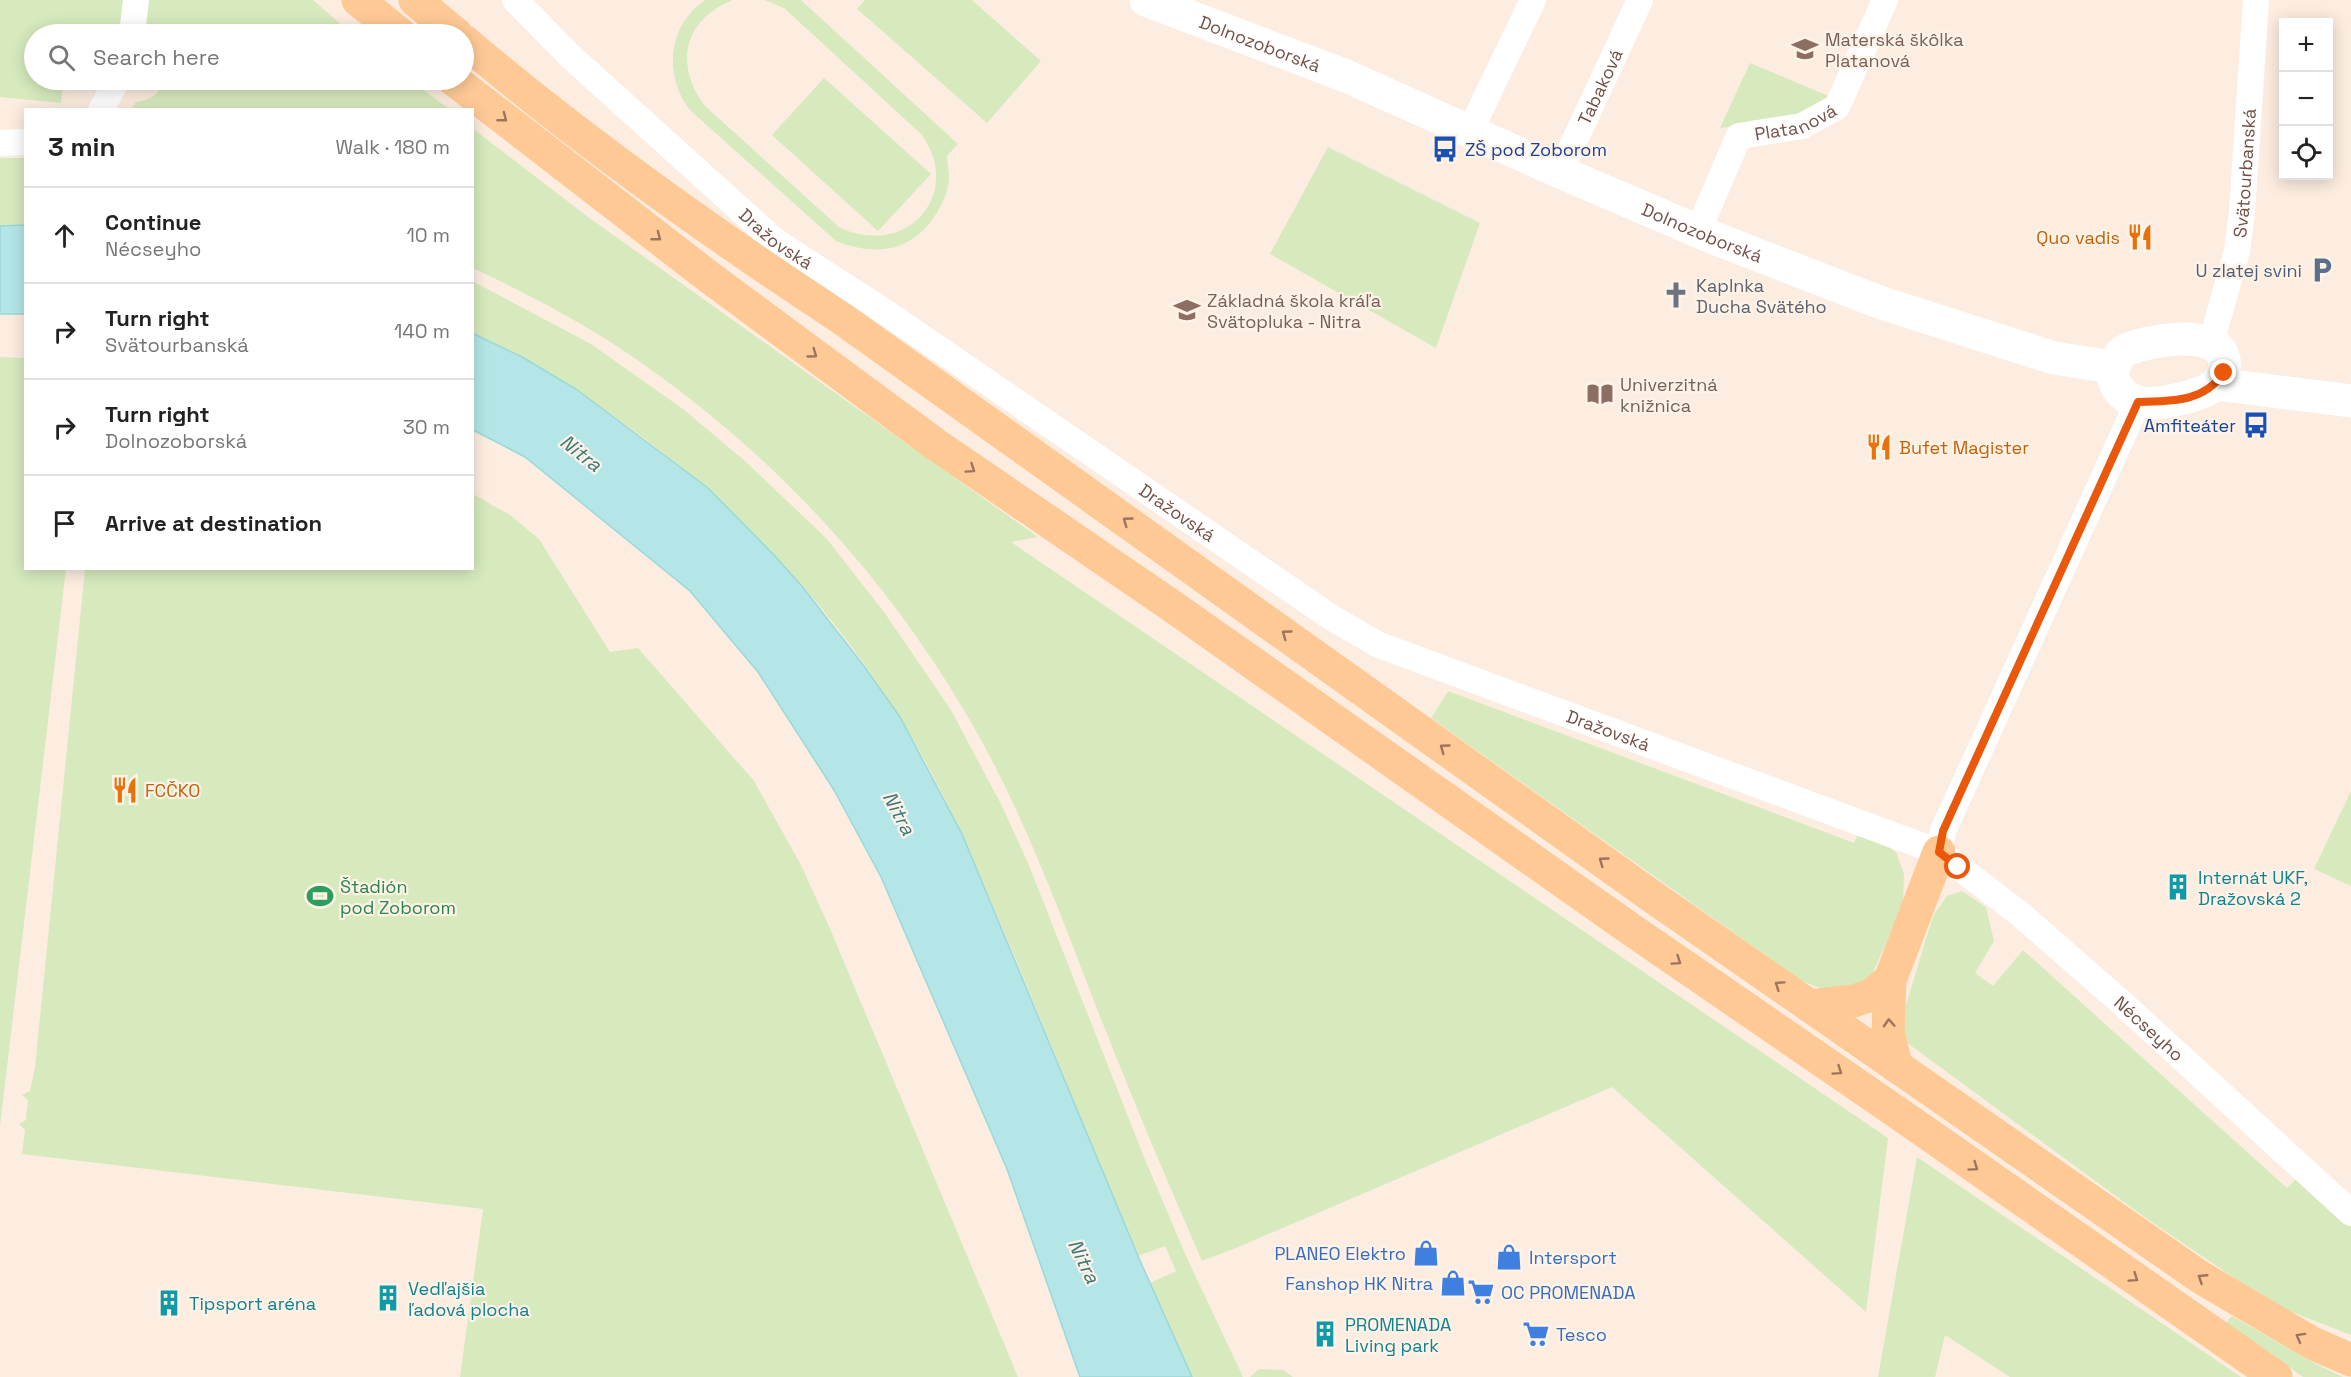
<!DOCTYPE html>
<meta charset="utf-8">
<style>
body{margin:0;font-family:"Space Grotesk",sans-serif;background:#f6f6f6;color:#222}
.controls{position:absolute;right:18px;top:18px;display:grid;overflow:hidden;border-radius:0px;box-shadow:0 3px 15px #0003}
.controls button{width:54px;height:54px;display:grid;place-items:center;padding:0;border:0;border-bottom:2px solid #e0e0e0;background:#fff;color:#222;font:30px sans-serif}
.stop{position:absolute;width:18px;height:18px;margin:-14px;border:4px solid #ea580c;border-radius:50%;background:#fff}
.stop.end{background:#ea580c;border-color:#fff;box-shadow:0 2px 6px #0008}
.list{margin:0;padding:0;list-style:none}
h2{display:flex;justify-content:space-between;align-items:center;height:78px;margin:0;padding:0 24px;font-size:26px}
h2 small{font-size:20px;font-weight:400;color:#767676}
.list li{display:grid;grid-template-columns:39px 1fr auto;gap:18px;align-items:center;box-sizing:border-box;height:96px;padding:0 24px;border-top:2px solid #e0e0e0}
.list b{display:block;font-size:22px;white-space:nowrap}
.list p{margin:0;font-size:20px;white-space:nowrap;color:#767676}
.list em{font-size:20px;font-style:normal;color:#767676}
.icon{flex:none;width:33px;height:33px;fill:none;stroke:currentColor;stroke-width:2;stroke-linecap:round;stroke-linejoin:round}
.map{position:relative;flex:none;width:2351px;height:1377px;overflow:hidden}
.search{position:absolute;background:#fff;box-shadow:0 3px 15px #0003;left:24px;top:24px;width:450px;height:66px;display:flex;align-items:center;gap:15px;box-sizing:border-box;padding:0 21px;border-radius:33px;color:#767676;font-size:22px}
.panel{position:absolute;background:#fff;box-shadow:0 3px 15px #0003;left:24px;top:108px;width:450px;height:462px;border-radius:0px}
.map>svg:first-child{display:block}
</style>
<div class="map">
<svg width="2351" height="1377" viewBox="0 0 2351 1377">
<rect width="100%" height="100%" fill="#fdede0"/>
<g fill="#d6eabe">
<path d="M 0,0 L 313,0 L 352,34 L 34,34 L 34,80 L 64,80 L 61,103 L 0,97 Z"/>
<path d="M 705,0 L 733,0 C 683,20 674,65 705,106 L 839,227 C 906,260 965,193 921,134 L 784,8 L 765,0 L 801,0 L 958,144 L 947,156 C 947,163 949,171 949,179 C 948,193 942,205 934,217 C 910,253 874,256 836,241 L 691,111 C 669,85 666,43 688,16 C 692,10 699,5 705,0 Z"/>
<path d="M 865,0 L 972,0 L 1041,61 L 987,123 L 857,9 Z"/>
<path d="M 1750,63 L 1831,97 L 1796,118 L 1720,128 Z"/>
<path d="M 824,78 L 931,174 L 878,231 L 772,135 Z"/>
<path d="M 159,80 L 410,80 L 449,109 L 131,109 L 136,102 C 149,100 163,94 159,80 Z"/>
<path d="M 472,128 L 588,217 L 1038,537 L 1011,542 L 1888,1138 L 1866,1312 L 1612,1087 L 1236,1248 L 1202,1261 C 1167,1181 1133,1100 1101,1019 C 1064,924 1029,827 980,738 C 893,581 768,446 618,347 C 572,317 523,292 473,268 Z"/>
<path d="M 1328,147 L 1480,223 L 1436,348 L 1270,254 Z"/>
<path d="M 0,158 L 25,158 L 25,225 L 0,226 Z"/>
<path d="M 472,281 L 591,344 L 683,409 L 745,461 L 827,539 L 884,612 L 951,710 L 1002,806 L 1028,863 L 1144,1157 L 1186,1256 L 1243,1377 L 1192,1377 L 1150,1283 L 1176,1271 L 1165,1246 L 1138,1256 C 1092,1148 1049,1038 1003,929 C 972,857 942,785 900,718 C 798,553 646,418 473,333 Z"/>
<path d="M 0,357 L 25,358 L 26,568 L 66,569 L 0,1126 Z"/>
<path d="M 473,494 L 510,515 L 539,539 L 610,652 L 638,648 L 754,781 L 801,865 L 831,931 L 1018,1377 L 460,1377 L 483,1209 L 22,1154 L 25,1130 L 19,1124 L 26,1120 L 28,1100 L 22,1095 L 30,1091 L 35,1067 L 85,569 L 472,568 Z"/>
<path d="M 1448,691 L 1854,843 L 1859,833 L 1880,841 L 1896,852 L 1904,874 L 1903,905 L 1867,986 L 1840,996 L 1802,981 L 1431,718 Z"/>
<path d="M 2351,791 L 2351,886 L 2314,869 Z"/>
<path d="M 1962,891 L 1986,907 L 1994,941 L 1975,973 L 1993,986 L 2023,950 L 2287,1188 L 2298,1177 L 2351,1226 L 2351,1335 L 2276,1306 L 2150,1221 L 1906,1042 L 1902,1018 L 1933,916 L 1947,896 Z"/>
<path d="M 1917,1157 L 2241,1377 L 2010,1377 L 1945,1335 L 1935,1377 L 1878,1377 Z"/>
<path d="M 2232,1316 L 2312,1362 L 2343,1377 L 2303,1377 L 2226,1323 Z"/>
<path d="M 1259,1369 L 1283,1370 L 1293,1377 L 1250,1377 Z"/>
</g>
<g fill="#b4e6e7" stroke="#9ad8d9" stroke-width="1.5">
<path d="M 25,225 L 25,314 L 0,314 L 0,226 Z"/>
<path d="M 472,333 L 522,357 L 576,389 L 708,488 L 773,554 L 801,585 L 864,666 L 900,717 L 962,834 L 1138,1256 L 1192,1377 L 1080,1377 L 1007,1169 L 881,877 L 834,790 L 758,672 L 690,591 L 525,457 L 473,430 Z"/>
</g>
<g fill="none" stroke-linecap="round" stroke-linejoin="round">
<g stroke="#fff" stroke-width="26">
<path id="s1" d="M 515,0 L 570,56 L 775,241 L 885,312 L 1332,618 L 1379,645 L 1939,852 L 2020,914 L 2123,1004 L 2351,1213"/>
<path d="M 132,34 L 136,0"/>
<path d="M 101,110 L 117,80"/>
<path d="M 1470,131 L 1533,0"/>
<path d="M 0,143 L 26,142"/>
<path id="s2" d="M 1560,172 L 1640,0"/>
<path id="s3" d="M 1698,231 L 1739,136 L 1802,126 L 1837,107 L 1885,0"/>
<path id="s4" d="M 2211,343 L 2237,251 L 2242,212 L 2256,0"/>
<path d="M 1939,852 L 1943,831 L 2138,402"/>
</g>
<g stroke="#fff" stroke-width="33">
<path id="s5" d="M 1146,0 L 1346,76 L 1560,172 L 1714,238 L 1879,302 L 2054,358 L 2112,367"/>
<path d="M 2216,384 C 2223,374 2227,368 2223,356 C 2214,328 2146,341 2126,350 C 2121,352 2120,355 2117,360 C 2106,377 2119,396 2137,402 C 2155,407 2203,396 2216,384 L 2351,401"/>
</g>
<g stroke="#fec995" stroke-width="33">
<path d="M 358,0 L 400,34"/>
<path d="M 415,0 L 456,34"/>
<path d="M 464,41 C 583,142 710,232 841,318 L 1650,895 L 2200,1277 L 2312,1343 L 2351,1360"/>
<path d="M 454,80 L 709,277 L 935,444 L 1169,604 L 1629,928 L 1898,1113 L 2276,1377"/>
<path d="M 1810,1006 L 1854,1001 L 1871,995 L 1890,980"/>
<path d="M 1896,1066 L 1888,1031 L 1890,980 L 1939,852"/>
</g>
</g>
<defs><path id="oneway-chevron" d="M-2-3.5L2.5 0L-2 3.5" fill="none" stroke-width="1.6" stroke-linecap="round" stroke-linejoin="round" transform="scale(1.5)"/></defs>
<g stroke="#9d745e">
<use href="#oneway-chevron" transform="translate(503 118) rotate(38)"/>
<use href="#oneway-chevron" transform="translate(657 237) rotate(38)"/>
<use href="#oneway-chevron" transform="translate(813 354) rotate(36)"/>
<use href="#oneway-chevron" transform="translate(971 469) rotate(34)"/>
<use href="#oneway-chevron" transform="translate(1127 521) rotate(-144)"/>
<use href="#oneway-chevron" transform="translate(1286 634) rotate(-144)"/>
<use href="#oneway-chevron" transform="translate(1444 748) rotate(-144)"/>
<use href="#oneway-chevron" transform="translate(1603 861) rotate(-144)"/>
<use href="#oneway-chevron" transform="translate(1677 961) rotate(34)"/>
<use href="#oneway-chevron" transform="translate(1779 985) rotate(-145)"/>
<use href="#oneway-chevron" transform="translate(1889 1023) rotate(-93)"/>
<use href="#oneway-chevron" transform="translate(1838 1071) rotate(34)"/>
<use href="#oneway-chevron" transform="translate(1974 1167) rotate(35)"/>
<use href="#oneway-chevron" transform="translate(2134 1278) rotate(35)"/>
<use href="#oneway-chevron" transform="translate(2202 1278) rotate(-147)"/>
<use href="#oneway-chevron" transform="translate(2300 1337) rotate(-151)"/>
</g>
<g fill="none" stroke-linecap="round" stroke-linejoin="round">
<path stroke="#ea580c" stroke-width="8" d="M 1958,867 L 1939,852 L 1943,831 L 2138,402 C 2172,401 2202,403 2224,373"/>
</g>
<defs>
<g id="school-bare" transform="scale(2.07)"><path d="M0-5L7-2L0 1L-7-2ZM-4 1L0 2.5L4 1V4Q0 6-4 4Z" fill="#8d6e63" stroke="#fff2e7" stroke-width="2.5" paint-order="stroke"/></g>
<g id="bus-bare" transform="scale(2.07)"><path d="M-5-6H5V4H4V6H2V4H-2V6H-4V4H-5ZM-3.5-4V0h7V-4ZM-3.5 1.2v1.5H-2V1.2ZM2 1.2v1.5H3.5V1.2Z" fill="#1a4fb4" stroke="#fff2e7" stroke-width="2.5" paint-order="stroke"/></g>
<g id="restaurant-bare" transform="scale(2.07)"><path d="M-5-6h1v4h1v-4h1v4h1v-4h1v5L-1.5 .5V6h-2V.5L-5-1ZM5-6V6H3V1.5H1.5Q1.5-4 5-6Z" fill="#e8710a" stroke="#fff2e7" stroke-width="2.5" paint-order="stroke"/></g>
<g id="parking-bare" transform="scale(2.07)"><path d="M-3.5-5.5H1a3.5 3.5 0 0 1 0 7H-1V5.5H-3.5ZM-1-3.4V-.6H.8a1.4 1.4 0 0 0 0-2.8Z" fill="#5c6f8a" stroke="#fff2e7" stroke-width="2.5" paint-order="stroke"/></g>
<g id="church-bare" transform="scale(2.07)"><path d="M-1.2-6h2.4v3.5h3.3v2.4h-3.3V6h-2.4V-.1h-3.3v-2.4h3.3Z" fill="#6b7280" stroke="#fff2e7" stroke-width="2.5" paint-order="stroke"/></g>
<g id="library-bare" transform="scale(2.07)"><path d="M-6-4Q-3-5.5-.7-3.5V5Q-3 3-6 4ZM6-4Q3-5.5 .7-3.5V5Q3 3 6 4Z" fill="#8d6e63" stroke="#fff2e7" stroke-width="2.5" paint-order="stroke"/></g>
<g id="building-bare" transform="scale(2.07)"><path d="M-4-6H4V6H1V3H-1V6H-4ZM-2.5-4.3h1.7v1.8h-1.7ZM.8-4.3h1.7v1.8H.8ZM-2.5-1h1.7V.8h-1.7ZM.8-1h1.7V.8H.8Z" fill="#0f9aa8" stroke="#fff2e7" stroke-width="2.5" paint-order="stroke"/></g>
<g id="stadium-bare" transform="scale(2.07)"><path d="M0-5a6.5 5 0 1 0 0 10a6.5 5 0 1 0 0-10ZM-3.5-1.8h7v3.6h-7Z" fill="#2e9e5b" stroke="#fff2e7" stroke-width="2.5" paint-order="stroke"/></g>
<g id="shop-bare" transform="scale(2.07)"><path d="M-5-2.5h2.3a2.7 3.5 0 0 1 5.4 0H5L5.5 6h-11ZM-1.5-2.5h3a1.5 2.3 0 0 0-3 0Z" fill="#3f7fe0" stroke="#fff2e7" stroke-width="2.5" paint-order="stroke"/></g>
<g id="supermarket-bare" transform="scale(2.07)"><path d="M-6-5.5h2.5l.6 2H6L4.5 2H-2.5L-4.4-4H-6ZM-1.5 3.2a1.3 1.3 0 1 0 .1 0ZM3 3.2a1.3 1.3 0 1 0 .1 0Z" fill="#3f7fe0" stroke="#fff2e7" stroke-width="2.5" paint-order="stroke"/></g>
</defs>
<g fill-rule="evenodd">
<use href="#school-bare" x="1805" y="49"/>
<use href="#bus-bare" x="1445" y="149"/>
<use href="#restaurant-bare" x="2140" y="237"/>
<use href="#parking-bare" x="2322" y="270"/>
<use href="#church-bare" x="1676" y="295"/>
<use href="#school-bare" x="1187" y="310"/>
<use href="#library-bare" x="1600" y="394"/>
<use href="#bus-bare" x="2256" y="425"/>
<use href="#restaurant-bare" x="1879" y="447"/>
<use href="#restaurant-bare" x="125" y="790"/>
<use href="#building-bare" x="2178" y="887"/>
<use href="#stadium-bare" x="320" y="896"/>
<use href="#shop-bare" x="1426" y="1253"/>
<use href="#shop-bare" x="1509" y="1257"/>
<use href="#shop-bare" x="1453" y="1283"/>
<use href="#supermarket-bare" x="1481" y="1292"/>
<use href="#building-bare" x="388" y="1298"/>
<use href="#building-bare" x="169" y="1303"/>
<use href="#building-bare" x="1325" y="1334"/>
<use href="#supermarket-bare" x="1536" y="1334"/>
</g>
<g text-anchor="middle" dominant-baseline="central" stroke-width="4.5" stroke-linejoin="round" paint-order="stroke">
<g font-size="18" fill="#785e54" stroke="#fff2e7" text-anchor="start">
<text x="1825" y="39">Materská škôlka<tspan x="1825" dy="21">Platanová</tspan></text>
<text x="1207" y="300">Základná škola kráľa<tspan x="1207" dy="21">Svätopluka - Nitra</tspan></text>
<text x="1620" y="384">Univerzitná<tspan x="1620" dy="21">knižnica</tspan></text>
</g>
<g font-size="18" fill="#745046" stroke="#fff2e7">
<text stroke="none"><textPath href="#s5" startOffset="122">Dolnozoborská</textPath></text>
<text stroke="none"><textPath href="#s2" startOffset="94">Tabaková</textPath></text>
<text stroke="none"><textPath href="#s3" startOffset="162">Platanová</textPath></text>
<text stroke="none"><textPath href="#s4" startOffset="174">Svätourbanská</textPath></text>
<text stroke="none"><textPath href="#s5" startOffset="603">Dolnozoborská</textPath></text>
<text stroke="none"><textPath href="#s1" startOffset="354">Dražovská</textPath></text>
<text stroke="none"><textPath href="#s1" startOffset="840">Dražovská</textPath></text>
<text stroke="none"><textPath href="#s1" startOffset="1326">Dražovská</textPath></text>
<text stroke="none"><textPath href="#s1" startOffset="1953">Nécseyho</textPath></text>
</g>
<g font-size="18" fill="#164399" stroke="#fff2e7" text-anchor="start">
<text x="1465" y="149">ZŠ pod Zoborom</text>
<text x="2236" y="425" text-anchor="end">Amfiteáter</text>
</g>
<g font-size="18" fill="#c56008" stroke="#fff2e7" text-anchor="start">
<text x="2120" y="237" text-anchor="end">Quo vadis</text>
<text x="1899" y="447">Bufet Magister</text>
<text x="145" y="790">FCČKO</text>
</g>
<g font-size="18" fill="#4e5e75" stroke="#fff2e7" text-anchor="end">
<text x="2302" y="270">U zlatej svini</text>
</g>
<g font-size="18" fill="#5b616d" stroke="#fff2e7" text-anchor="start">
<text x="1696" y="285">Kaplnka<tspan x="1696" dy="21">Ducha Svätého</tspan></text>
</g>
<g font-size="18" fill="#0d838f" stroke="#fff2e7" text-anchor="start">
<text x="2198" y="877">Internát UKF,<tspan x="2198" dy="21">Dražovská 2</tspan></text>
<text x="408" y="1288">Vedľajšia<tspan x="408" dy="21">ľadová plocha</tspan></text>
<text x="189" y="1303">Tipsport aréna</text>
<text x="1345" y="1324">PROMENADA<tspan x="1345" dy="21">Living park</tspan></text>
</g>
<g font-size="18" fill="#27864d" stroke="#fff2e7" text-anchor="start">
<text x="340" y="886">Štadión<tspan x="340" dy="21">pod Zoborom</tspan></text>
</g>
<g font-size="18" fill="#366cbe" stroke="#fff2e7" text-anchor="start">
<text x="1406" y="1253" text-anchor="end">PLANEO Elektro</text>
<text x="1529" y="1257">Intersport</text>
<text x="1433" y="1283" text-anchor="end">Fanshop HK Nitra</text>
<text x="1501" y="1292">OC PROMENADA</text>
<text x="1556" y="1334">Tesco</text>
</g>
<g font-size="20" font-style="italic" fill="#3a797b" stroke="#fff2e7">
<text transform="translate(581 453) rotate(38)">Nitra</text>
<text transform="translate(899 813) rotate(62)">Nitra</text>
<text transform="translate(1084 1261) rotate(64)">Nitra</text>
</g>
</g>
</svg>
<div class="controls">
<button>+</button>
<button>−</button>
<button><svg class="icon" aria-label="locate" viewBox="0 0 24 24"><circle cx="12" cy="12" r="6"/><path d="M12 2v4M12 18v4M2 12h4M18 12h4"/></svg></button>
</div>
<div class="stop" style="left:1958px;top:867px"></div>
<div class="stop end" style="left:2224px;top:373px"></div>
<div class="search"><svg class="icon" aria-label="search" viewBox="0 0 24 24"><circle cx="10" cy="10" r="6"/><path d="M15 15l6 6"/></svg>Search here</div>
<section class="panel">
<h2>3 min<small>Walk · 180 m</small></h2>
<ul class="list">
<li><svg class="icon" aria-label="ahead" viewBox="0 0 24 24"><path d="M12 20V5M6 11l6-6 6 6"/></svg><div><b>Continue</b><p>Nécseyho</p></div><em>10 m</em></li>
<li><svg class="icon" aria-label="right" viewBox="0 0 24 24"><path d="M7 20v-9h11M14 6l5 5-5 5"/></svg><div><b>Turn right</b><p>Svätourbanská</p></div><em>140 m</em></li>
<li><svg class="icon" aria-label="right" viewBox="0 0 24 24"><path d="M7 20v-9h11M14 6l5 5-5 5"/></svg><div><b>Turn right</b><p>Dolnozoborská</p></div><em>30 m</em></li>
<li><svg class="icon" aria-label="arrive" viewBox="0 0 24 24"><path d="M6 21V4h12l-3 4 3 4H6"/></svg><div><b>Arrive at destination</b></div></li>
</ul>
</section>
</div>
